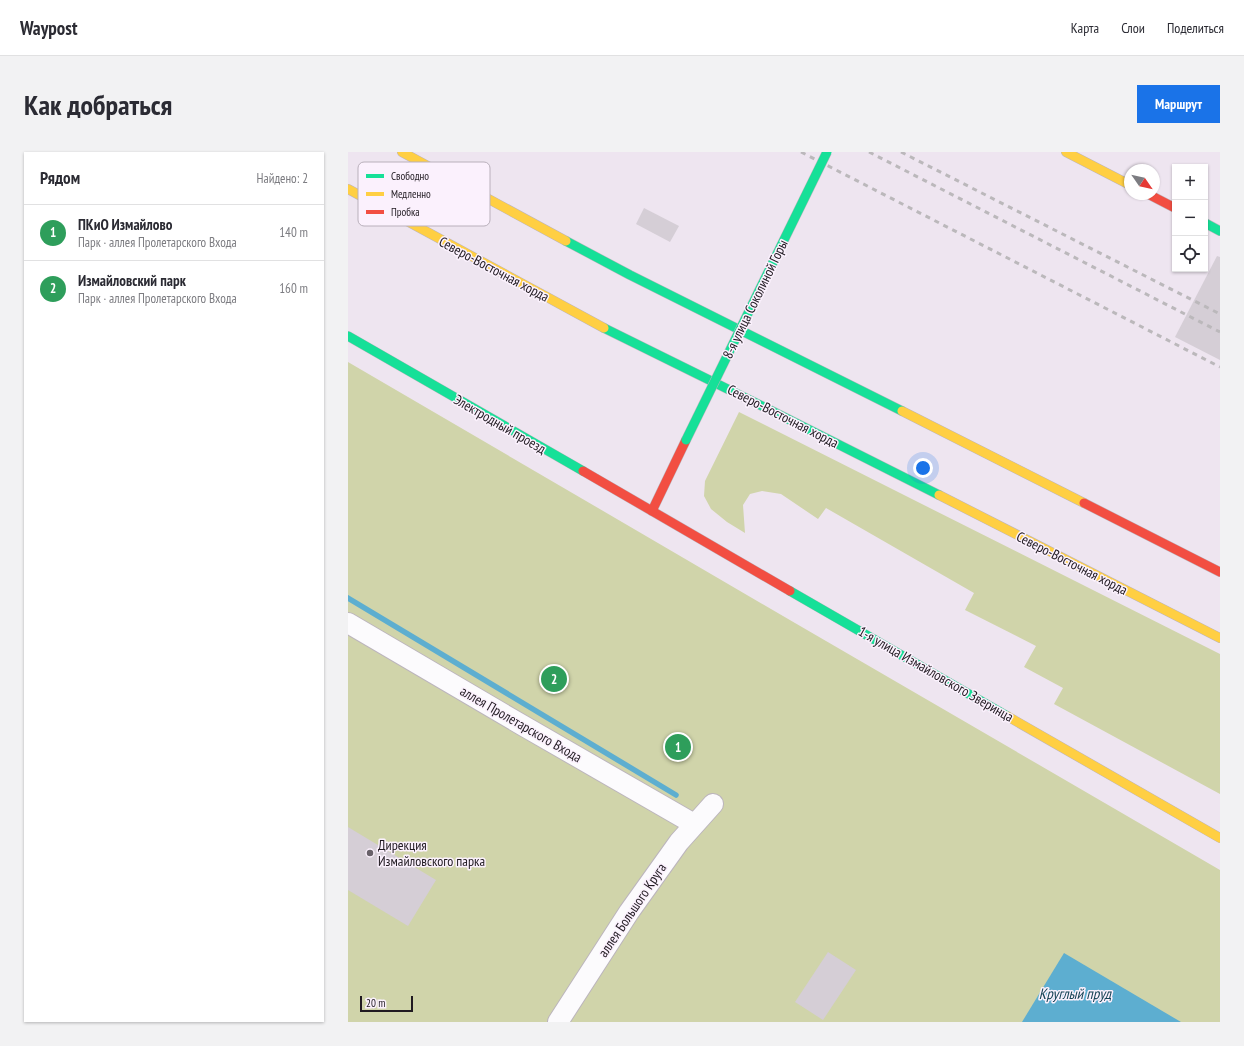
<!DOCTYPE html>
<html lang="ru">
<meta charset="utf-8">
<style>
body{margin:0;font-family:"PT Sans Narrow",sans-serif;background:#f2f2f3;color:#2b2b33}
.controls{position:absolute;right:12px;top:12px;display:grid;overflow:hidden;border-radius:0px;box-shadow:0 1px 3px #0004}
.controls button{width:36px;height:36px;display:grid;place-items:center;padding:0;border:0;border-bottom:1px solid #e1e1e2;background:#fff;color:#2b2b33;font:20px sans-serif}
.compass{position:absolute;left:776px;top:12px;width:36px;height:36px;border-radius:50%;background:#fff;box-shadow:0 1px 3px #0004;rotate:124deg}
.scale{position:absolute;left:12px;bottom:10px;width:53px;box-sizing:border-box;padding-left:4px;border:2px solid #201a21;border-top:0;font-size:11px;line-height:14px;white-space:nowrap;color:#201a21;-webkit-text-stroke:3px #fbf1fd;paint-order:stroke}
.you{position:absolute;left:575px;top:316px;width:14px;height:14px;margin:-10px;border:3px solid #fff;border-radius:50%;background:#1a73e8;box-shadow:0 0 0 6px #1a73e833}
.badge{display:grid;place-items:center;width:26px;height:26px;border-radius:50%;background:#1a73e8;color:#fff;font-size:13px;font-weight:700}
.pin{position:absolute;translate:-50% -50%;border:2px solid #fff;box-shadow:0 1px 4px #0006}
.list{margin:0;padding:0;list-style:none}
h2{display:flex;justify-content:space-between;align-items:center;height:52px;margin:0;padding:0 16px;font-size:17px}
h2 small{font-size:13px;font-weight:400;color:#7c7c81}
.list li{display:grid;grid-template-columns:26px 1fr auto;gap:12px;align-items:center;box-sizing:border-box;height:56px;padding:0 16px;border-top:1px solid #e1e1e2}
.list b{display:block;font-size:15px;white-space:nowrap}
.list p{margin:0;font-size:13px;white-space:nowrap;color:#7c7c81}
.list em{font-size:13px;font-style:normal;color:#7c7c81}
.icon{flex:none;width:22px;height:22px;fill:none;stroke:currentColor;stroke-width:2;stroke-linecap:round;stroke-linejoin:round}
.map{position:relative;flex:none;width:872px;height:870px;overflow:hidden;border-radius:0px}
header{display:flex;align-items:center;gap:24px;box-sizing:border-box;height:56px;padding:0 20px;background:#fff;border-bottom:1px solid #e1e1e2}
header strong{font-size:19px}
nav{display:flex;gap:22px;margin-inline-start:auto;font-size:14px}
.intro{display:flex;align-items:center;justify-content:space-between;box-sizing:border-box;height:96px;padding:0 24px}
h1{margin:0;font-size:28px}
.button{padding:10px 18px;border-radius:0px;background:#1a73e8;color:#fff;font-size:14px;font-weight:700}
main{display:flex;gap:24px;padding:0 24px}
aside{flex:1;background:#fff;border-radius:0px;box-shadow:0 1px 3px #0004}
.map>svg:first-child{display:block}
</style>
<header>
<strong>Waypost</strong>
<nav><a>Карта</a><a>Слои</a><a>Поделиться</a></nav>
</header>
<div class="intro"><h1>Как добраться</h1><a class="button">Маршрут</a></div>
<main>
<aside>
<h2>Рядом<small>Найдено: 2</small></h2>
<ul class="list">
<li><span class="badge" style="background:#2e9e5b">1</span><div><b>ПКиО Измайлово</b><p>Парк · аллея Пролетарского Входа</p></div><em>140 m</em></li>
<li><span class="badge" style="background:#2e9e5b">2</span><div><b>Измайловский парк</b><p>Парк · аллея Пролетарского Входа</p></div><em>160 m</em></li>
</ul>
</aside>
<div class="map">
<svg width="872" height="870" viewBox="0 0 872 870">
<rect width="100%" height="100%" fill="#eee5f0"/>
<g fill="#d0d4aa">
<path d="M 0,210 L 447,471 L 872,718 L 872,870 L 0,870 Z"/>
<path d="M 391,260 L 872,502 L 872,642 L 706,552 L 715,536 L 676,515 L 688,494 L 617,458 L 626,441 L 478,356 L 470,367 L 433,342 L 414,339 L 402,342 L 395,353 L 397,381 L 379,370 L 363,357 L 356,344 L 357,329 Z"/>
</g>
<path fill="#5daed0" d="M 716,801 L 833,870 L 674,870 Z"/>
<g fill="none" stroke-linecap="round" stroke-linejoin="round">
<path stroke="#5daed0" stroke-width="5.5" d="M 0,446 L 328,643"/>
</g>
<g fill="#d5ced6">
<path d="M 296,56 L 331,74 L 322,90 L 288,72 Z"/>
<path d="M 869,104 L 872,105 L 872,208 L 827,185 Z"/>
<path d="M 0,675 L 88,728 L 60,774 L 0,738 Z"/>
<path d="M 480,800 L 508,818 L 475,868 L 447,850 Z"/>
</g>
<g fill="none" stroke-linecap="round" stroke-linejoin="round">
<g stroke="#bcb5bd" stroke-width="22">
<g id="street">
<path d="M 0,471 L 174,573 L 346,672"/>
<path d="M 210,870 L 281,760 L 331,690 L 365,652"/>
</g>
</g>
<g stroke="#bcb5bd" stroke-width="10">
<g id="fast">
<path d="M 857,71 L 872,79"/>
<path d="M 218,89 L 282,123 L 554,259"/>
<path d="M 256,176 L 416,255 L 591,343"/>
<path d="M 0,184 L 235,319"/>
<path d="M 442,439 L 659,564"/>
</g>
</g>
<g stroke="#bcb5bd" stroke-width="10">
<g id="slow">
<path d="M 54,0 L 218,89"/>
<path d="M 718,0 L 782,33"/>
<path d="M 0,37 L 256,176"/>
<path d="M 554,259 L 736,351"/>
<path d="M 591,343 L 872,486"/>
<path d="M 659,564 L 872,686"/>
</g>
</g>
<g stroke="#bcb5bd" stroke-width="10">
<g id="jam">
<path d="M 800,42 L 827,56"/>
<path d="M 235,319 L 442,439"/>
<path d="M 736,351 L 872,420"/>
<path d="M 304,359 L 338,288"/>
</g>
</g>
<use href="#street" stroke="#fcfbfd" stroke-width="20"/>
<use href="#fast" stroke="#16e098" stroke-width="9"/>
<use href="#slow" stroke="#ffcf43" stroke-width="9"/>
<use href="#jam" stroke="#f24e42" stroke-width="9"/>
<g stroke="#bbb8bb" stroke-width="3" stroke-dasharray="5 5" stroke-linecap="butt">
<path d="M 453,0 L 872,215"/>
<path d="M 521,0 L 872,180"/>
<path d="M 553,0 L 872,162"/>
</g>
<g stroke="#bcb5bd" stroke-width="10" stroke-linecap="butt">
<path id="fast-bridge" d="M 338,288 L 479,0"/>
</g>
<use href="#fast-bridge" stroke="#16e098" stroke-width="9"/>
</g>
<circle fill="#686169" stroke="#fbf1fd" stroke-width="1.5" cx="22" cy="701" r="4"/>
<g text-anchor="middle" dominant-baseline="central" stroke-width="3" stroke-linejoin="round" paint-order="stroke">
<g font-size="14" fill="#201a21" stroke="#fbf1fd">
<text transform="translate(146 117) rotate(28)">Северо-Восточная хорда</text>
<text transform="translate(407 147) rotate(-64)">8-я улица Соколиной Горы</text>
<text transform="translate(435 264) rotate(27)">Северо-Восточная хорда</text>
<text transform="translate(152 272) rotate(30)">Электродный проезд</text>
<text transform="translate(724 411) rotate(27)">Северо-Восточная хорда</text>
<text transform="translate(588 522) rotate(30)">1-я улица Измайловского Зверинца</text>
<text transform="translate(173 572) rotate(30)">аллея Пролетарского Входа</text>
<text transform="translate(284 758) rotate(-56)">аллея Большого Круга</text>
</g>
<g font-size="14" fill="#201a21" stroke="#fbf1fd" text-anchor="start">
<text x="30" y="693">Дирекция<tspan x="30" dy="16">Измайловского парка</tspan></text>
</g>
<g font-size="15" font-style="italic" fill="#154356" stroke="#fbf1fd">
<text x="727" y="841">Круглый пруд</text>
</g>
</g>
<rect x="10" y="10" width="132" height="64" rx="6" fill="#fbf1fd" stroke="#b9b0bb" stroke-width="1"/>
<rect x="18" y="22" width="18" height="4" fill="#16e098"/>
<rect x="18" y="40" width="18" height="4" fill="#ffcf43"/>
<rect x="18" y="58" width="18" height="4" fill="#f24e42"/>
<g font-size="11" fill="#201a21">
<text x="43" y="28">Свободно</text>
<text x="43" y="46">Медленно</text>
<text x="43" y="64">Пробка</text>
</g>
</svg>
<div class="controls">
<button>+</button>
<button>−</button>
<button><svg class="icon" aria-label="locate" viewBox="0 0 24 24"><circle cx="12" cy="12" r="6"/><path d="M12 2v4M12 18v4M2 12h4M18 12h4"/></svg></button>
</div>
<svg class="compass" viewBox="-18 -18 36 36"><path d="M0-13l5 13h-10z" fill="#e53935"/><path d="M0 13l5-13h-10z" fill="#7c7c81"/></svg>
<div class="scale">20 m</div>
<div class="you"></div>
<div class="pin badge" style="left:330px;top:595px;background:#2e9e5b">1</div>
<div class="pin badge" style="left:206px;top:527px;background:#2e9e5b">2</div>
</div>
</main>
